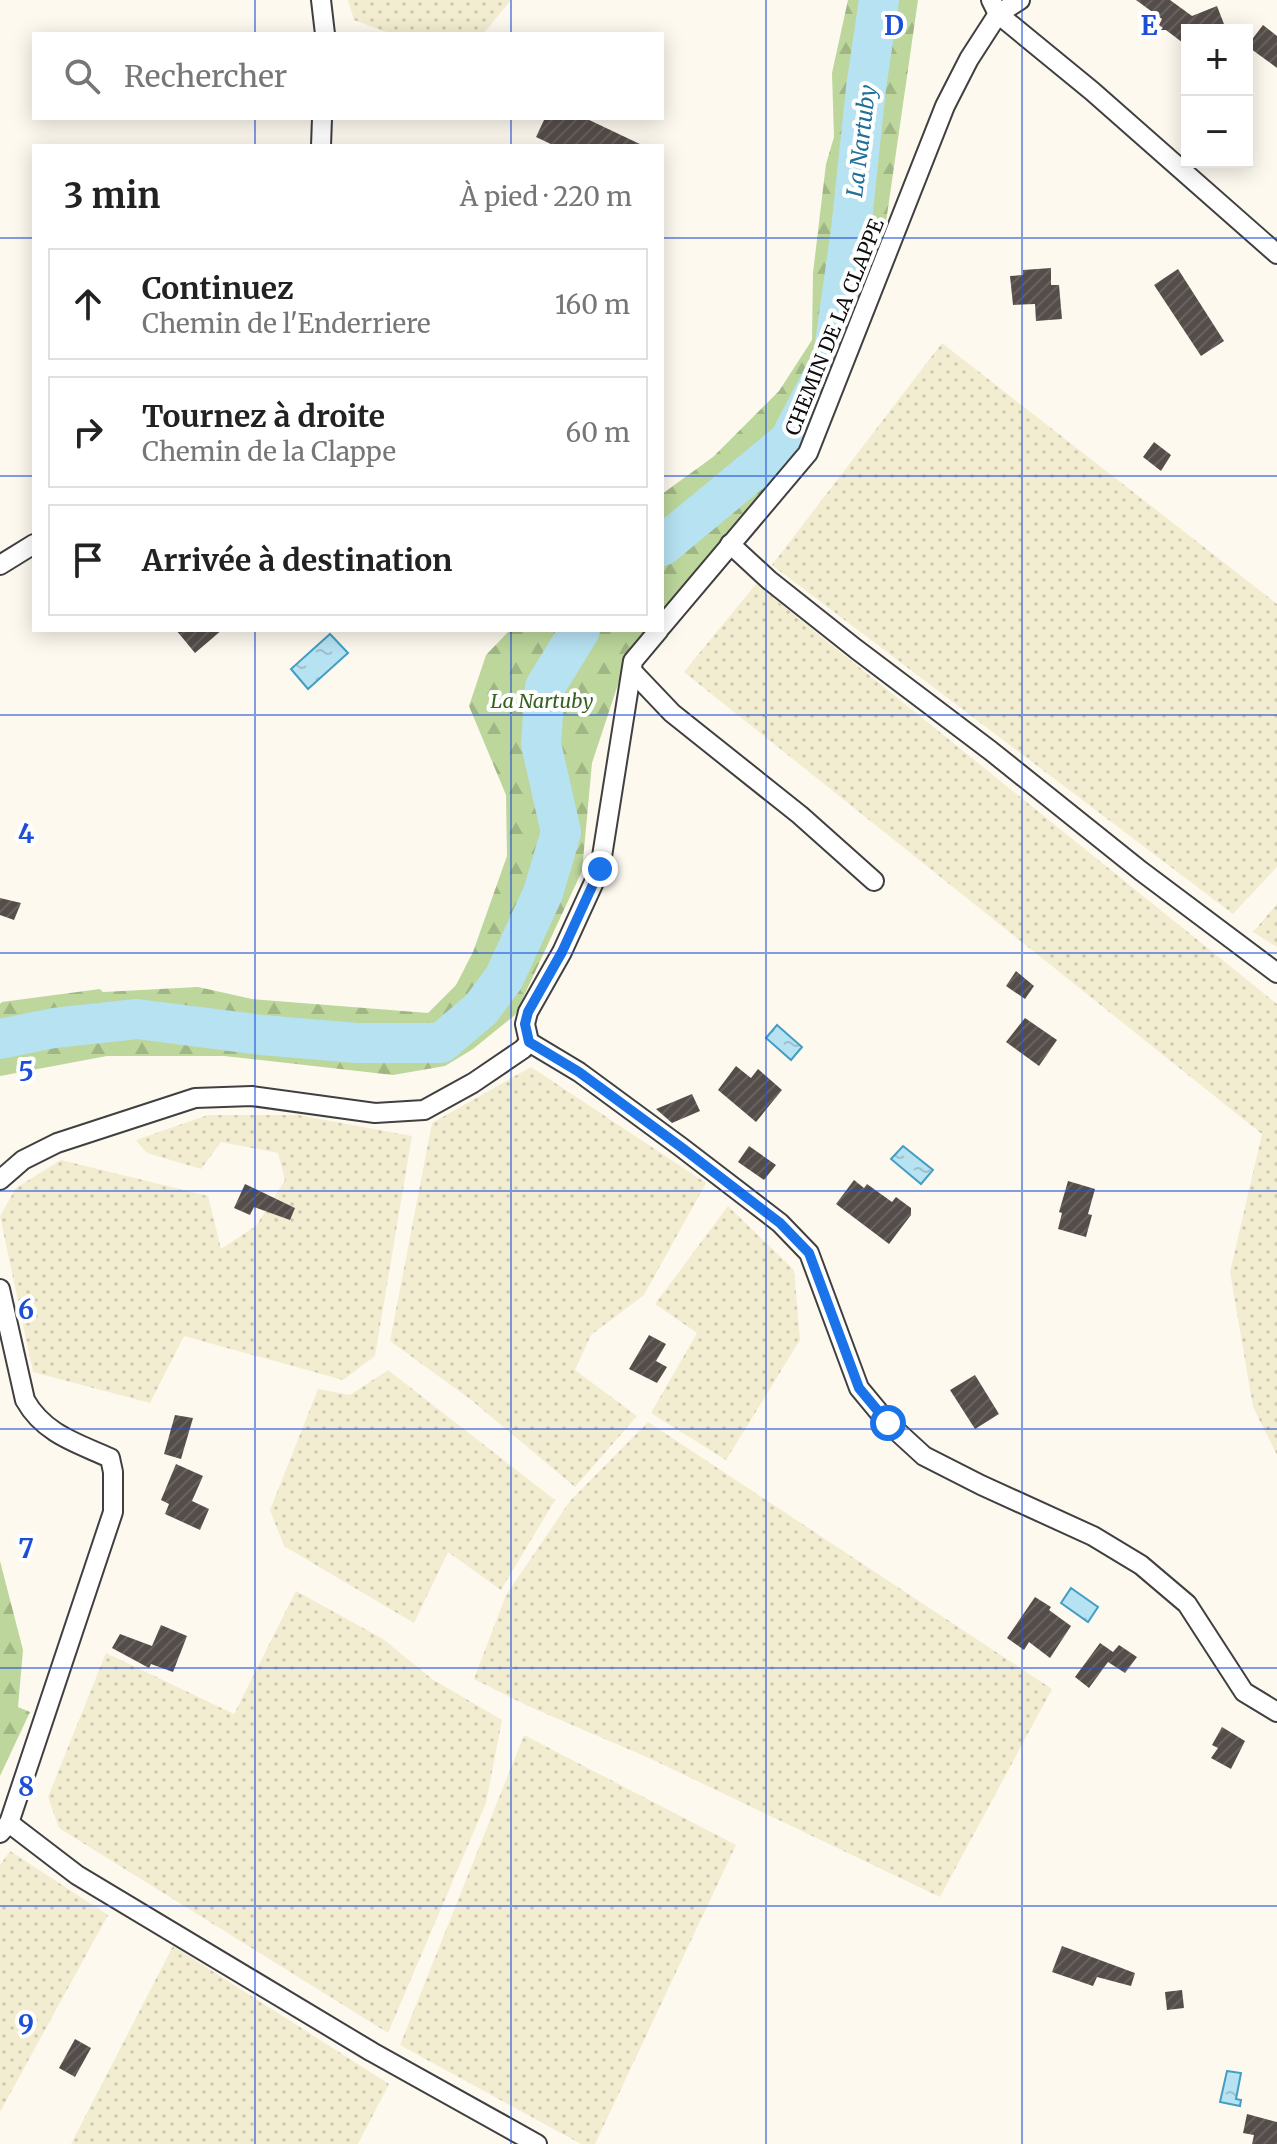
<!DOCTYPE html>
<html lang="fr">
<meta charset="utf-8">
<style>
body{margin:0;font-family:Merriweather,serif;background:#f6f6f6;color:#222}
.controls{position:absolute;right:24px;top:24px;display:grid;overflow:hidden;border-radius:0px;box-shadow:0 4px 20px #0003}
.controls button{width:72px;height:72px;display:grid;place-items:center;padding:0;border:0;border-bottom:2px solid #e0e0e0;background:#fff;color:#222;font:40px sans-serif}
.stop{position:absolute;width:24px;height:24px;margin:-18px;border:6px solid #1a73e8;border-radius:50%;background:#fff}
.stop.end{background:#1a73e8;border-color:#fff;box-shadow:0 2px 8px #0008}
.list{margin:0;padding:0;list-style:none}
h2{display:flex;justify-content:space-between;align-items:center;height:104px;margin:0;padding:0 32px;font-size:34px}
h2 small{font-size:26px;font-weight:400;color:#767676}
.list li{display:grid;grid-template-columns:52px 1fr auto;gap:24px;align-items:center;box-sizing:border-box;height:112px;margin:0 16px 16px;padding:0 16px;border:2px solid #e0e0e0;border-radius:0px}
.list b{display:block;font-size:30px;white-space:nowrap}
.list p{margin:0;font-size:26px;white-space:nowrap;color:#767676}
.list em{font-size:26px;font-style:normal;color:#767676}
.icon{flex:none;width:44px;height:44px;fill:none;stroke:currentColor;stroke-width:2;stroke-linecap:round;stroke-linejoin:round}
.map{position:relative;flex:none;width:1277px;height:2144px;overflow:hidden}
.search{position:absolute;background:#fff;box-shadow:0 4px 20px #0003;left:32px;top:32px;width:632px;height:88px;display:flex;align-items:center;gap:20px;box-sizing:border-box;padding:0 28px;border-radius:0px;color:#767676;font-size:30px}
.panel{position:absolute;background:#fff;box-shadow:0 4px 20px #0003;left:32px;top:144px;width:632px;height:488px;border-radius:0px}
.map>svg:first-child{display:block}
</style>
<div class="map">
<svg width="1277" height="2144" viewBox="0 0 1277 2144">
<defs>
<pattern id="farmland-dots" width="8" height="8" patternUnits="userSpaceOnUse" patternTransform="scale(2)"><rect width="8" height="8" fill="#f2ecd0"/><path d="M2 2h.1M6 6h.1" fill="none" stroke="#cec9b1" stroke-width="1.8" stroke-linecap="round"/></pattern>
<pattern id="forest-firs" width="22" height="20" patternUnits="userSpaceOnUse" patternTransform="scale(2)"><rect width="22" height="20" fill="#bcd69b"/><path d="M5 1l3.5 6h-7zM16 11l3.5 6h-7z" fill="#a0b684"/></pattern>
<pattern id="water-ripples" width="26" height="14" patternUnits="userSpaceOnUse" patternTransform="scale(2)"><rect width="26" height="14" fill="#b7e2f2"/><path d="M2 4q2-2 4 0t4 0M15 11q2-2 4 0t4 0" fill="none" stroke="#9cc1ce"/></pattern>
<pattern id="building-hatch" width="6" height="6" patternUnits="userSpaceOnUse" patternTransform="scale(2)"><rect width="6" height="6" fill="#554d4a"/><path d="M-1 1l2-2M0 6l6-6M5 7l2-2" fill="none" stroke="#686260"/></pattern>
</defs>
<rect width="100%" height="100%" fill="#fef9ef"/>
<g fill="url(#farmland-dots)">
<path d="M 348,0 L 511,0 L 483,34 L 392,34 L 354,20 Z"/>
<path d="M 942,343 L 1277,604 L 1277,867 L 1233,914 L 772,565 Z"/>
<path d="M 756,584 L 1277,1004 L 1277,1455 L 1253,1407 L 1230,1272 L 1262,1134 L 684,672 Z"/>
<path d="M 1277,904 L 1277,947 L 1253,932 Z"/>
<path d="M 531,1067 L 706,1183 L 644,1295 L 591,1335 L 575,1370 L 637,1416 L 575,1487 L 470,1399 L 390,1341 L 432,1123 Z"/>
<path d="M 208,1115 L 298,1115 L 412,1136 L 375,1356 L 343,1380 L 184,1336 L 150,1403 L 33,1372 L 0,1216 L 16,1188 L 61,1160 L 208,1196 L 221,1249 L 256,1226 L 285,1180 L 278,1153 L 221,1142 L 201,1169 L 147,1153 L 136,1140 Z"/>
<path d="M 728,1206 L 794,1270 L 800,1340 L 726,1460 L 651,1413 L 697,1333 L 655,1304 Z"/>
<path d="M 388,1370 L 555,1500 L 501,1590 L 448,1552 L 414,1623 L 284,1546 L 270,1510 L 318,1389 L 350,1395 Z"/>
<path d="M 648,1422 L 1052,1689 L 940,1897 L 649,1758 L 528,1706 L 474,1679 L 506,1595 L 570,1501 Z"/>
<path d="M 296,1591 L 383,1639 L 432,1679 L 502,1720 L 486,1803 L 388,2033 L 59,1828 L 48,1797 L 106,1653 L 234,1714 Z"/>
<path d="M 524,1735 L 736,1845 L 595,2144 L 581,2144 L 400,2045 Z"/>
<path d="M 10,1851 L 108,1915 L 0,2112 L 0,1865 Z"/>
<path d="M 173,1946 L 389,2084 L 358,2144 L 71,2144 Z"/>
</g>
<g fill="url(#forest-firs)">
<path d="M 848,0 L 918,0 L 885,229 L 814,430 L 662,611 L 662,494 L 713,457 L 779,391 L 812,340 L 813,273 L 826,164 L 834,137 L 832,73 Z"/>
<path d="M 510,630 L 647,630 L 628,654 L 592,763 L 582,871 L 515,1015 L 473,1049 L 445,1066 L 393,1075 L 224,1056 L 107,1056 L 0,1076 L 0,1004 L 2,1002 L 100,989 L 103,992 L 198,987 L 252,999 L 428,1013 L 456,985 L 473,952 L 507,856 L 506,795 L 469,706 L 486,655 Z"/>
<path d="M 0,1561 L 23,1650 L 18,1707 L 30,1712 L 0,1776 Z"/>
</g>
<g fill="url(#water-ripples)" stroke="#439ec4" stroke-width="2">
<path d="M 330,634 L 348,653 L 308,689 L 291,669 Z"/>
<path d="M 777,1025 L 802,1047 L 791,1060 L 766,1038 Z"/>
<path d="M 903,1146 L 933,1170 L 921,1184 L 891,1159 Z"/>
<path d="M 1071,1588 L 1098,1607 L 1088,1622 L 1061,1603 Z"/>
<path d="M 1227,2071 L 1241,2073 L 1236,2099 L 1241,2100 L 1240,2106 L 1220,2102 Z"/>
</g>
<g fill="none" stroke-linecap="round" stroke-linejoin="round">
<g stroke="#b7e2f2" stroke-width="40">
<path d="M 662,546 L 789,441 L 833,357 L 851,230 L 866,88 L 879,0"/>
<path d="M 0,1039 L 54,1028 L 137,1019 L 262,1035 L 357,1043 L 441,1043 L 481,1009 L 504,978 L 543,893 L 561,832 L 541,744 L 545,687 L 580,630"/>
</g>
</g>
<g fill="url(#building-hatch)">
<path d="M 1136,0 L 1170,0 L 1192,16 L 1217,6 L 1224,24 L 1209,30 L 1187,30 L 1187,46 L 1166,30 L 1160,30 L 1163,28 L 1159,25 L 1162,19 Z"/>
<path d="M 1263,25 L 1277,36 L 1277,68 L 1247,46 Z"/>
<path d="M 545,118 L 585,118 L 644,146 L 555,146 L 536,137 Z"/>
<path d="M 1051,268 L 1051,285 L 1059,285 L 1062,319 L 1036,321 L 1035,304 L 1013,305 L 1010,276 L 1023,275 L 1023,270 Z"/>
<path d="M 1178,269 L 1224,341 L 1201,356 L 1154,285 Z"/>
<path d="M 1154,442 L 1171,455 L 1161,471 L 1143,457 Z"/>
<path d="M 176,630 L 222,630 L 195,653 Z"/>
<path d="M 0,898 L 21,903 L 14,920 L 0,915 Z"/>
<path d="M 1016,971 L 1034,986 L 1025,999 L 1006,986 Z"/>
<path d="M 1025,1018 L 1057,1040 L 1039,1066 L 1006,1042 Z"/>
<path d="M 736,1066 L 751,1078 L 758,1069 L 782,1090 L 756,1122 L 718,1090 Z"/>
<path d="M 692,1094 L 700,1111 L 672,1123 L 656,1109 Z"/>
<path d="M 749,1146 L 776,1165 L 764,1180 L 738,1162 Z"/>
<path d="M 854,1180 L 864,1188 L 867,1184 L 892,1202 L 896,1197 L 911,1208 L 911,1215 L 889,1244 L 836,1204 Z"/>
<path d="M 1068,1181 L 1095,1189 L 1088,1214 L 1092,1215 L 1086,1237 L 1058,1229 L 1062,1213 L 1059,1212 Z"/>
<path d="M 245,1184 L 295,1208 L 290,1220 L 254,1207 L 250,1215 L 234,1208 Z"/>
<path d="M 649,1335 L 666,1344 L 656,1361 L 667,1367 L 657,1383 L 629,1369 Z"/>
<path d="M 975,1375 L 999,1414 L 975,1429 L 950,1390 Z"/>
<path d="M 175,1415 L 193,1418 L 181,1459 L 164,1454 Z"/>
<path d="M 176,1464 L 203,1476 L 192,1501 L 209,1509 L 200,1530 L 165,1514 L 169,1504 L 161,1500 Z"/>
<path d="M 1035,1597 L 1051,1607 L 1049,1610 L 1071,1626 L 1050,1658 L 1029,1642 L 1024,1650 L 1007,1638 Z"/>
<path d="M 161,1625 L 187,1636 L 173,1672 L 151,1664 L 149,1668 L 112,1648 L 120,1634 L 152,1646 Z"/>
<path d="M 1100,1643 L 1113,1652 L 1119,1645 L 1137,1657 L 1125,1673 L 1108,1662 L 1089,1688 L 1075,1677 Z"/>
<path d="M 1222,1727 L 1245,1741 L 1231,1769 L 1211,1758 L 1218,1748 L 1212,1745 Z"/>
<path d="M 1062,1946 L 1135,1973 L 1131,1986 L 1097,1977 L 1093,1986 L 1052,1972 Z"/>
<path d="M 1182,1990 L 1184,2008 L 1167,2010 L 1165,1992 Z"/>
<path d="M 75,2039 L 91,2048 L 75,2077 L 59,2068 Z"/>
<path d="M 1247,2114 L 1277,2122 L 1277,2144 L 1252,2144 L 1254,2135 L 1243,2133 Z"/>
</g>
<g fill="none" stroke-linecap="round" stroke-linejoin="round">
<g stroke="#404040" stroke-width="22">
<g id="street">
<path d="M 321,0 L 325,34"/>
<path d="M 991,0 L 998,14 L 1092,91 L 1277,254"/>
<path d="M 321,146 L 322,118"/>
<path d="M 730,544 L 769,580 L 856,649 L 991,751 L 1141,871 L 1277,973"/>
<path d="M 0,565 L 34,544"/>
<path d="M 662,626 L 808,453 L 945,106 L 969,59 L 998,14 L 1020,0"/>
<path d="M 632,671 L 672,713 L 800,815 L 874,881"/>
<path d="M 529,1042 L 579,1072 L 681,1147 L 780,1223 L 809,1253 L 859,1388 L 888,1423 L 924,1456 L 981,1485 L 1093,1536 L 1141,1565 L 1187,1604 L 1244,1692 L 1277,1712"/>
<path d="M 0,1180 L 23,1160 L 57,1143 L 195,1098 L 252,1096 L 375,1113 L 424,1110 L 473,1083 L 523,1049 L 529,1042 L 525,1024 L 528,1012 L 562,952 L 600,869 L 633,661 L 659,630"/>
<path d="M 0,1289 L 25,1400 C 44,1434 77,1443 110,1458 L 113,1472 L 113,1512 L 9,1823 L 0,1833"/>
<path d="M 9,1823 L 77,1875 L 372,2052 L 537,2144"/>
</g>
</g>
<use href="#street" stroke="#fff" stroke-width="18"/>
</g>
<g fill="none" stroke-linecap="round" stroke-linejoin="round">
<path stroke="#1a73e8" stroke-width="10" d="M 600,869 L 562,952 L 528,1012 L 525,1024 L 529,1042 L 579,1072 L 681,1147 L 780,1223 L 809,1253 L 859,1388 L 888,1423"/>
</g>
<path fill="none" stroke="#1d4ed8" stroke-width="2" stroke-opacity="0.55" d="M 255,0 L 255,34M 511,0 L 511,34M 766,0 L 766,2144M 1022,0 L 1022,2144M 255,118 L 255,146M 511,118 L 511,146M 0,238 L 34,238M 662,238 L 1277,238M 0,476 L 34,476M 662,476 L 1277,476M 255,630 L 255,2144M 511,630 L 511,2144M 0,715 L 1277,715M 0,953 L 1277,953M 0,1191 L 1277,1191M 0,1429 L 1277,1429M 0,1668 L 1277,1668M 0,1906 L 1277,1906"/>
<g text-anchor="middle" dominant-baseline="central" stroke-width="8" stroke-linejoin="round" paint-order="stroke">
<g font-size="20" fill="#0d0d0d" stroke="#fff">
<text transform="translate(834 327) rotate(-68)">CHEMIN DE LA CLAPPE</text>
</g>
<g font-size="20" font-style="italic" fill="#366122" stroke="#fff">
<text x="542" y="700">La Nartuby</text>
</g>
<g font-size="22" font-style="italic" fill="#1f6f97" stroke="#fff">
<text transform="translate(861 141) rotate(-83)">La Nartuby</text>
</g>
</g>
<g font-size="26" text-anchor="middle" font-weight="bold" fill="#1d4ed8" stroke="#fff" stroke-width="8" stroke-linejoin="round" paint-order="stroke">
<text x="894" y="35">D</text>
<text x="1149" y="35">E</text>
<text x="26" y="843">4</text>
<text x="26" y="1081">5</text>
<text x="26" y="1319">6</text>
<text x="26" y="1558">7</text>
<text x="26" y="1796">8</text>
<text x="26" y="2034">9</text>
</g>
</svg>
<div class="controls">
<button>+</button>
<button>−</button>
</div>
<div class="stop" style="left:888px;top:1423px"></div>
<div class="stop end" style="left:600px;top:869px"></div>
<div class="search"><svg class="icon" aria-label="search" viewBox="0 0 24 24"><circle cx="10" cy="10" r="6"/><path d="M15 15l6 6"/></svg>Rechercher</div>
<section class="panel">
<h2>3 min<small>À pied · 220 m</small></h2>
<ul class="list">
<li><svg class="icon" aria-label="ahead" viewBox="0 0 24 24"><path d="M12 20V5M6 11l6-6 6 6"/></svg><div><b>Continuez</b><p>Chemin de l'Enderriere</p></div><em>160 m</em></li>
<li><svg class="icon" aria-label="right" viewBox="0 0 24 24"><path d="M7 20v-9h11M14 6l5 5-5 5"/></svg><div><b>Tournez à droite</b><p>Chemin de la Clappe</p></div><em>60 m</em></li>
<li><svg class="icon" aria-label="arrive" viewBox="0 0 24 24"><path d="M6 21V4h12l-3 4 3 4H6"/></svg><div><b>Arrivée à destination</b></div></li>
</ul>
</section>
</div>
